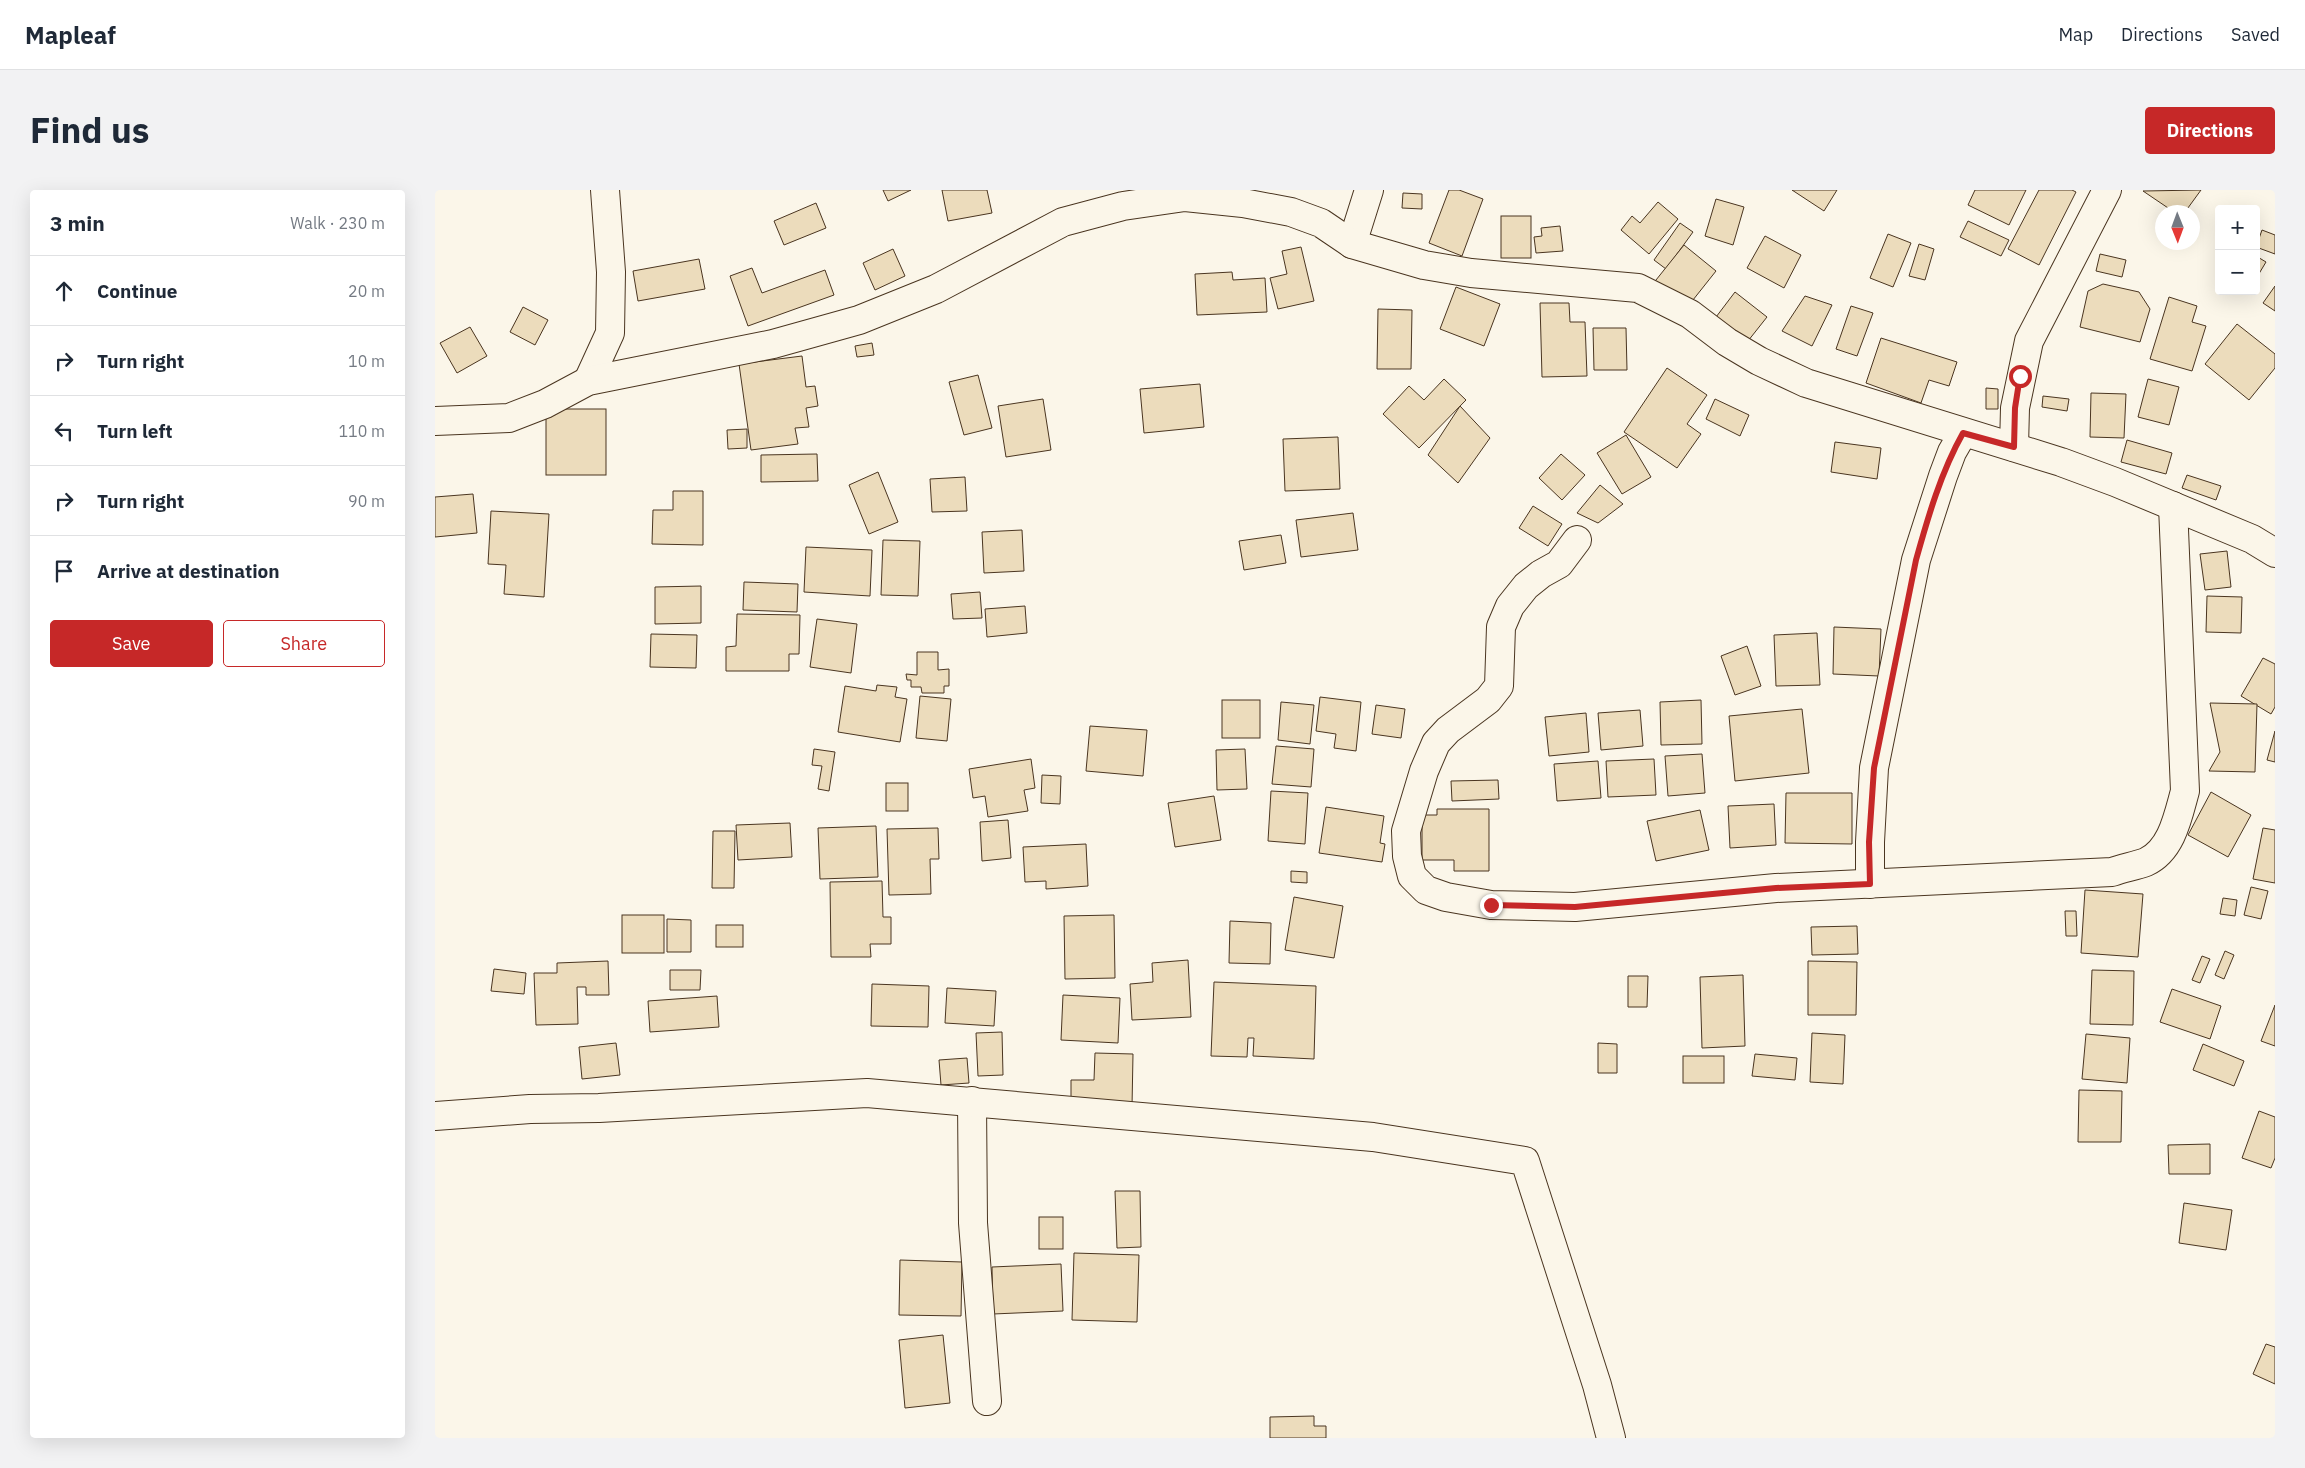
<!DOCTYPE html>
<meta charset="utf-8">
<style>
body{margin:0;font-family:"IBM Plex Sans",sans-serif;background:#f2f2f3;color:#1f2937}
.controls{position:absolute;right:15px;top:15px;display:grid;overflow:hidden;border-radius:5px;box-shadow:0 5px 20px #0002}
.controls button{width:45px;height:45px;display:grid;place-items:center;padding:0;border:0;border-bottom:1px solid #e0e1e3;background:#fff;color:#1f2937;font:25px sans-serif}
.compass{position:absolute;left:1720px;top:15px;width:45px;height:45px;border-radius:50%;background:#fff;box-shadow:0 5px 20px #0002;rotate:179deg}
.stop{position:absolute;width:15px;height:15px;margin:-11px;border:4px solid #c62828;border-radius:50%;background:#fff}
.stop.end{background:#c62828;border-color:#fff;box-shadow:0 1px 5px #0008}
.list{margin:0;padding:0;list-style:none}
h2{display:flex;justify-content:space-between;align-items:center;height:65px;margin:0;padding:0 20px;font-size:21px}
h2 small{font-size:16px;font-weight:400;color:#747a83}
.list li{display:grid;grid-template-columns:32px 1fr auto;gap:15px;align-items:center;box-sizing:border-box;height:70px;padding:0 20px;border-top:1px solid #e0e1e3}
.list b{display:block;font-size:19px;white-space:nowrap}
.list em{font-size:16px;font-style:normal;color:#747a83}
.actions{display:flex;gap:10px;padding:15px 20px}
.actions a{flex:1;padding:11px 0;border:1px solid #c62828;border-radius:5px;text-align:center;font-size:18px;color:#c62828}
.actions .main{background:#c62828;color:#fff}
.icon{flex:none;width:28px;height:28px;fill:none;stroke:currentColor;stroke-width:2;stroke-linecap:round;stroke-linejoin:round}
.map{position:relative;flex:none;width:1840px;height:1248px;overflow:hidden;border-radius:5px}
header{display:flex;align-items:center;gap:30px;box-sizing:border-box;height:70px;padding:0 25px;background:#fff;border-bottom:1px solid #e0e1e3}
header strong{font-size:24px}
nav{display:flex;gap:28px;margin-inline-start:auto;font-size:18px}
.intro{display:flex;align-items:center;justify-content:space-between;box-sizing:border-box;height:120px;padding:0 30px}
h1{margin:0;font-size:35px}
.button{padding:12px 22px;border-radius:5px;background:#c62828;color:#fff;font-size:18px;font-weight:700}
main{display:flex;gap:30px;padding:0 30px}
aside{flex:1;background:#fff;border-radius:5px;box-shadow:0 5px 20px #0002}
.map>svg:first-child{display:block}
</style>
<header>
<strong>Mapleaf</strong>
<nav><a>Map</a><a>Directions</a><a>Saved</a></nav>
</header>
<div class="intro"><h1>Find us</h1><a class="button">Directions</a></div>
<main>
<aside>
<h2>3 min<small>Walk · 230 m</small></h2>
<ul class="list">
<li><svg class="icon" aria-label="ahead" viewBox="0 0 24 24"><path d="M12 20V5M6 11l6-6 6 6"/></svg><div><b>Continue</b></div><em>20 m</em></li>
<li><svg class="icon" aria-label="right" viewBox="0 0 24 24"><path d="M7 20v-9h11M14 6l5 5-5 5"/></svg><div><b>Turn right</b></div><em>10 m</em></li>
<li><svg class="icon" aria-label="left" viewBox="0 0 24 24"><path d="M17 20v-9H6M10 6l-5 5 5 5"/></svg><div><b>Turn left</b></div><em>110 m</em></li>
<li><svg class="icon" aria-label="right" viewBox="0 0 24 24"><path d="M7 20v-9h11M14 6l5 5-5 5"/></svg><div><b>Turn right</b></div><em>90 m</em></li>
<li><svg class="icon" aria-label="arrive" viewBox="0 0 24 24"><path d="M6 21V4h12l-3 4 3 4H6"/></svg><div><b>Arrive at destination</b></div></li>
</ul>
<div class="actions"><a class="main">Save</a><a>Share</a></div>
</aside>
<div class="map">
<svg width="1840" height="1248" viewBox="0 0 1840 1248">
<rect width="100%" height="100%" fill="#fbf6e9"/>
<g fill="#ecdcbc" stroke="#4a3520">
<path d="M 448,0 L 476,0 L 453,11 Z"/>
<path d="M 507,0 L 552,0 L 557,23 L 513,31 Z"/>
<path d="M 1014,0 L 1024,0 L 1048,9 L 1027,66 L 994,53 Z"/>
<path d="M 1357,0 L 1402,0 L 1389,21 Z"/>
<path d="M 1540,0 L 1591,0 L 1574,35 L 1533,15 Z"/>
<path d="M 1604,0 L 1637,0 L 1641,2 L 1604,75 L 1573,59 Z"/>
<path d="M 1766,0 L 1750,22 L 1739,22 L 1708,1 Z"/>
<path d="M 968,3 L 987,4 L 987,19 L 967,18 Z"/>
<path d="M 1281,9 L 1309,17 L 1298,55 L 1270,46 Z"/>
<path d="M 1223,12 L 1243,29 L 1214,64 L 1186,40 L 1197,26 L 1205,33 Z"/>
<path d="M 381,13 L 391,38 L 349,55 L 339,31 Z"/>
<rect x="1066" y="26" width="30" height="42"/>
<path d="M 1533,31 L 1574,50 L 1566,66 L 1525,47 Z"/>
<path d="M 1245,33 L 1258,42 L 1231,79 L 1219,70 Z"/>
<path d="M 1125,36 L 1128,61 L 1101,63 L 1099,47 L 1107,46 L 1106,38 Z"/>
<path d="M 1827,40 L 1840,45 L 1840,64 L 1821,57 Z"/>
<path d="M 1453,44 L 1476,53 L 1458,97 L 1435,88 Z"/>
<path d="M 1330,46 L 1366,65 L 1349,98 L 1312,78 Z"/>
<path d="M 1484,54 L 1499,59 L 1490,90 L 1474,86 Z"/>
<path d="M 1249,55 L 1281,81 L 1250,120 L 1217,95 Z"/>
<path d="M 866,57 L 879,111 L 843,119 L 835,88 L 852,84 L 847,61 Z"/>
<path d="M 458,59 L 470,86 L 440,100 L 428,73 Z"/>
<path d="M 1665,64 L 1691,70 L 1687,87 L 1661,81 Z"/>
<path d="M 1821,66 L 1831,72 L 1822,87 L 1821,86 Z"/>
<path d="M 264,69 L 270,99 L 203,111 L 198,81 Z"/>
<path d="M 317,78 L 327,103 L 390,80 L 399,105 L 313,136 L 295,86 Z"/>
<path d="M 797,82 L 798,90 L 830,88 L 832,122 L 762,125 L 760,84 Z"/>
<path d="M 1668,94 L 1704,102 L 1715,119 L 1705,152 L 1645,137 L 1653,101 Z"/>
<path d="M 1840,96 L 1840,121 L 1828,113 Z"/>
<path d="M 1021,97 L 1065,114 L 1049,156 L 1005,139 Z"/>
<path d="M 1300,102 L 1332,127 L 1309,156 L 1278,131 Z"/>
<path d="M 1370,106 L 1397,115 L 1377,156 L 1347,141 Z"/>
<path d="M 1734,107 L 1762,116 L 1757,132 L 1771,136 L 1757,181 L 1715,169 Z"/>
<path d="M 1105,113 L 1134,113 L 1135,132 L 1150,132 L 1152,186 L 1107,187 Z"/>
<path d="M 1416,116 L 1438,123 L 1422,166 L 1401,159 Z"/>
<path d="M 88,117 L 113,130 L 100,155 L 75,142 Z"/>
<path d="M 943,119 L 977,120 L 976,179 L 942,179 Z"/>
<path d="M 1802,134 L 1840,164 L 1840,178 L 1814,210 L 1770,174 Z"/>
<path d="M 35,137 L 52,166 L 22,183 L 5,153 Z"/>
<path d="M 1158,138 L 1191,138 L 1192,180 L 1159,180 Z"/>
<path d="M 1446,148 L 1522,172 L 1514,196 L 1494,190 L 1486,213 L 1431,193 Z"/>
<path d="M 437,153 L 439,165 L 422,167 L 420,156 Z"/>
<path d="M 367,166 L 371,197 L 380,196 L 383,216 L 371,218 L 374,237 L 360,238 L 363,254 L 316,260 L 304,174 Z"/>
<path d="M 1232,178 L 1272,205 L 1252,234 L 1266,244 L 1242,278 L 1189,242 Z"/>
<path d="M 543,185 L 557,238 L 529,245 L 514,192 Z"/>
<path d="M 1009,189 L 1031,210 L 984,258 L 948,224 L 974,196 L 989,210 Z"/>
<path d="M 1713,189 L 1744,197 L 1734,235 L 1703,227 Z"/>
<path d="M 765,194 L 769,237 L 709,243 L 705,199 Z"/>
<path d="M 1551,198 L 1563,199 L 1563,219 L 1551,219 Z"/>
<path d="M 1656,203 L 1691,204 L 1689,248 L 1655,247 Z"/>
<path d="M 1608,206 L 1634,209 L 1632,221 L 1607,217 Z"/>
<path d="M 608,209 L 616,260 L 571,267 L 563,216 Z"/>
<path d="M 1280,209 L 1314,225 L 1305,246 L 1271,229 Z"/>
<path d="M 1025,216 L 1055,248 L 1023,293 L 993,265 Z"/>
<rect x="111" y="219" width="60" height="66"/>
<path d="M 312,239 L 312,258 L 293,259 L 292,240 Z"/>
<path d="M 1191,245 L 1216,287 L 1187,304 L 1162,263 Z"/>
<path d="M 903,247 L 905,299 L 850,301 L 848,249 Z"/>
<path d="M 1692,250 L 1737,263 L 1731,284 L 1686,272 Z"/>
<path d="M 1400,252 L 1446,258 L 1442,289 L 1396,282 Z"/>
<path d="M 382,264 L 383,291 L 326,292 L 326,265 Z"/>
<path d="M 1126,264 L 1150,285 L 1127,310 L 1104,288 Z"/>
<path d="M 443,282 L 463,332 L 434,344 L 414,295 Z"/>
<path d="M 1752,285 L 1786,296 L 1781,310 L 1747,298 Z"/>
<path d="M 530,287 L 532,321 L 497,322 L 495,289 Z"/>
<path d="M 1165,295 L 1188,314 L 1163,333 L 1142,323 Z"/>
<path d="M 238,301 L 268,301 L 268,355 L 217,354 L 218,320 L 238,320 Z"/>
<path d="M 38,304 L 42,343 L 0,347 L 0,307 Z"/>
<path d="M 1098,316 L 1127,334 L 1113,356 L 1084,338 Z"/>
<path d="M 56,321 L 114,324 L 109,407 L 69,404 L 71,375 L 53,374 Z"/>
<path d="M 918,323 L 923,360 L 866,367 L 861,330 Z"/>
<path d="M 587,340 L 589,381 L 549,383 L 547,342 Z"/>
<path d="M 846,345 L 851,373 L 809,380 L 804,351 Z"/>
<path d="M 448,350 L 485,351 L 483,406 L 446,405 Z"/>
<path d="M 371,357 L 437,360 L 435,406 L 369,402 Z"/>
<path d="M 1792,361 L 1796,397 L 1770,400 L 1765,364 Z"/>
<path d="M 309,392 L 363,394 L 362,422 L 308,420 Z"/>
<path d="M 266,396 L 266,433 L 220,434 L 220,397 Z"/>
<path d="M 545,402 L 547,428 L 518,429 L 516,404 Z"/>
<path d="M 1772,406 L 1807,407 L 1806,443 L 1771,442 Z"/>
<path d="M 590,416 L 592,443 L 552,447 L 550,419 Z"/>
<path d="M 302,424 L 365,425 L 364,464 L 354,464 L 354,481 L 291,481 L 291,457 L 301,456 Z"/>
<path d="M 382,429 L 422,434 L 416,483 L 375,477 Z"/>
<path d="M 1399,437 L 1446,439 L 1444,486 L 1398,484 Z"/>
<path d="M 1382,443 L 1385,495 L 1341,496 L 1339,445 Z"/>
<path d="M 216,444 L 262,445 L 261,478 L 215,477 Z"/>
<path d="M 1312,456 L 1326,496 L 1300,505 L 1286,466 Z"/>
<path d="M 482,462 L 503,462 L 503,480 L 514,479 L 514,496 L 509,496 L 509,503 L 487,503 L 486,497 L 476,497 L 476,490 L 472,490 L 471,484 L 482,485 Z"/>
<path d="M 1828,468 L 1840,474 L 1840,517 L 1836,524 L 1806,506 Z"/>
<path d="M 442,495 L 462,497 L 460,507 L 472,509 L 465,552 L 403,542 L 410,496 L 441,501 Z"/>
<path d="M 485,506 L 516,509 L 512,551 L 481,548 Z"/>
<path d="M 885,507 L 926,512 L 921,561 L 899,558 L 901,544 L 881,541 Z"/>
<rect x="787" y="510" width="38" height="38"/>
<path d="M 1266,510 L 1267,554 L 1226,555 L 1225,512 Z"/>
<path d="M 846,512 L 879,515 L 875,554 L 843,550 Z"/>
<path d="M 1775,513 L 1822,514 L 1820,582 L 1774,581 L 1785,562 Z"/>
<path d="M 941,515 L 970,519 L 966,548 L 937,544 Z"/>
<path d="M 1367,519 L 1374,583 L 1300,591 L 1294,526 Z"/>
<path d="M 1205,520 L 1208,556 L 1166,560 L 1163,523 Z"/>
<path d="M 1151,523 L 1154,562 L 1114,566 L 1110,527 Z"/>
<path d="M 655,536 L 712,540 L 708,586 L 651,581 Z"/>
<path d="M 1840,541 L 1840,572 L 1832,570 Z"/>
<path d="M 841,556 L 879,559 L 876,597 L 837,594 Z"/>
<path d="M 379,559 L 400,562 L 394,601 L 383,599 L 387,576 L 377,575 Z"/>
<path d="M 810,559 L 812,599 L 782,600 L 781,560 Z"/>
<path d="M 1267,564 L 1270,603 L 1233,606 L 1230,566 Z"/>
<path d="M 596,569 L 600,598 L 589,600 L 593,621 L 553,627 L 550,606 L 538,608 L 534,579 Z"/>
<path d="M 1219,569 L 1221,605 L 1173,607 L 1171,571 Z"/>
<path d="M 1163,571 L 1166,608 L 1122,611 L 1119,574 Z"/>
<path d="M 607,585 L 626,586 L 625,614 L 606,613 Z"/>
<path d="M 1063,590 L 1064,609 L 1017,611 L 1016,591 Z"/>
<rect x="451" y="593" width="22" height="28"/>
<path d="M 836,601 L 873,603 L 870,654 L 833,651 Z"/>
<path d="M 1776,602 L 1816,625 L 1793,667 L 1753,645 Z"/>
<path d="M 1351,603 L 1417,603 L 1417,654 L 1350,653 Z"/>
<path d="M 779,606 L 786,650 L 740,657 L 733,613 Z"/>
<path d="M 1339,614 L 1341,655 L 1295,658 L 1293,616 Z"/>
<path d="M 891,617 L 949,626 L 945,653 L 950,654 L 947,672 L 884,663 Z"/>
<path d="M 1002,619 L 1054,619 L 1054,681 L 1019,681 L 1019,670 L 987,670 L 987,625 L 1002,625 Z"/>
<path d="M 1265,620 L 1274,660 L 1221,671 L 1212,631 Z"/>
<path d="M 573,630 L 576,668 L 547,671 L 545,632 Z"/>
<path d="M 355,633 L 357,667 L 303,670 L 301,635 Z"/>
<path d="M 441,636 L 443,687 L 385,689 L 383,638 Z"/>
<path d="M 503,638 L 504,669 L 495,669 L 496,704 L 454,705 L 452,639 Z"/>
<path d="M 1828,638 L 1840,640 L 1840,693 L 1818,689 Z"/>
<path d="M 278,641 L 300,641 L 299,698 L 277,698 Z"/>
<path d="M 651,654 L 653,696 L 611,699 L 611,691 L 590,692 L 588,657 Z"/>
<path d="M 856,681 L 872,682 L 872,693 L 856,692 Z"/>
<path d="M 447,691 L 448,727 L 456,727 L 456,754 L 435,754 L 436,767 L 396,767 L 395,692 Z"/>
<path d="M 1816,697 L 1833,701 L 1826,729 L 1809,725 Z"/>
<path d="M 1650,700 L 1708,704 L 1703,767 L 1646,763 Z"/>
<path d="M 859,707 L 908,716 L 899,768 L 850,760 Z"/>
<path d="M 1788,708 L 1802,710 L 1800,726 L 1785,724 Z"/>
<path d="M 1630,721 L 1641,721 L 1642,746 L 1631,746 Z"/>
<rect x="187" y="725" width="42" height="38"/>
<path d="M 679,725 L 680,788 L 630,789 L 629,726 Z"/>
<path d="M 232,729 L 256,730 L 256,762 L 232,762 Z"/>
<path d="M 795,731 L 836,733 L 835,774 L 794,773 Z"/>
<rect x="281" y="735" width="27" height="22"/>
<path d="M 1422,736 L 1423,764 L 1377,765 L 1376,737 Z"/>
<path d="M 1790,761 L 1799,765 L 1789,789 L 1780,785 Z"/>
<path d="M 1767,766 L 1775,769 L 1765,793 L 1757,790 Z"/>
<path d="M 753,770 L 756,827 L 697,830 L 695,794 L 718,792 L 717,773 Z"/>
<path d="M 173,771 L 174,805 L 151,805 L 151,797 L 142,797 L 143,834 L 101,835 L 99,783 L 122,783 L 122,773 Z"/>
<path d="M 1373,771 L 1422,772 L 1421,825 L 1373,825 Z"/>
<path d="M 59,779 L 91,783 L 89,804 L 56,801 Z"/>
<path d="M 235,780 L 266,780 L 265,800 L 235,800 Z"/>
<path d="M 1657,780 L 1699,781 L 1698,835 L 1655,834 Z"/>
<path d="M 1308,785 L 1310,856 L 1267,858 L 1265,787 Z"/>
<path d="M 1193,786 L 1213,786 L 1212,817 L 1193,817 Z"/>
<path d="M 779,792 L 881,796 L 879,869 L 818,866 L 819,848 L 813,848 L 812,867 L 776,866 Z"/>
<path d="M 437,794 L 494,796 L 493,837 L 436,836 Z"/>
<path d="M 512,798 L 561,801 L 559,836 L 510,833 Z"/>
<path d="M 1737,799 L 1786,816 L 1775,849 L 1725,832 Z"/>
<path d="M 628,805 L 685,808 L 683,853 L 626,850 Z"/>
<path d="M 282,806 L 284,837 L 215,842 L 213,811 Z"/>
<path d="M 1840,815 L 1840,856 L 1826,851 Z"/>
<path d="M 567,842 L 568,885 L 543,886 L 541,843 Z"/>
<path d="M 1377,843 L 1410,845 L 1408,894 L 1375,892 Z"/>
<path d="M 1651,844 L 1695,848 L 1692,893 L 1647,889 Z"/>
<path d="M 181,853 L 185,885 L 147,889 L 144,857 Z"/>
<path d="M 1163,853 L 1182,854 L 1182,883 L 1163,883 Z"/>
<path d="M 1768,854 L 1809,871 L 1799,896 L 1758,880 Z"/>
<path d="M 660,863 L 698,864 L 697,917 L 636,915 L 636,890 L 659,890 Z"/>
<path d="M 1320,864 L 1362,868 L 1360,890 L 1317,886 Z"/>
<rect x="1248" y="866" width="41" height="27"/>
<path d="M 532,868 L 534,893 L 506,895 L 504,870 Z"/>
<path d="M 1644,900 L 1687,901 L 1686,952 L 1643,952 Z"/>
<path d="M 1824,921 L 1840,927 L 1840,968 L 1836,978 L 1807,968 Z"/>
<path d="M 1775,954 L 1775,984 L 1734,984 L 1733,955 Z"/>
<path d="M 680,1001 L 705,1001 L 706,1057 L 682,1058 Z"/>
<path d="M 1749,1013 L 1797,1020 L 1791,1060 L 1744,1053 Z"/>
<rect x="604" y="1027" width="24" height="32"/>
<path d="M 639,1063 L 704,1065 L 702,1132 L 637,1130 Z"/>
<path d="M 465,1070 L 527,1072 L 526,1126 L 464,1125 Z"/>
<path d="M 626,1074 L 628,1121 L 558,1124 L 557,1077 Z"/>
<path d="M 508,1145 L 515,1213 L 470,1218 L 464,1150 Z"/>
<path d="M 1831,1154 L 1840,1157 L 1840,1194 L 1818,1184 Z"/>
<path d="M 879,1226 L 879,1236 L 891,1236 L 891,1248 L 835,1248 L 835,1227 Z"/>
</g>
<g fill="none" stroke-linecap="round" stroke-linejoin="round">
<g stroke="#4a3520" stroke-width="30">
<g id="minor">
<path d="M 917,54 L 934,0"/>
<path d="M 153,191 L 175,143 L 176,82 L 170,0"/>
<path d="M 0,231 L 74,228 L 110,214 L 153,191 L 338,154 L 424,130 L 501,99 L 628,32 L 688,16 L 750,7 L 808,13 L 856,22 L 886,33 L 917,54 L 989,75 L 1036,83 L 1203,98 L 1255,124 L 1292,152 L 1324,171 L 1371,193 L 1626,272 L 1680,292 L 1817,349 L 1840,363"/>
<path d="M 1579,257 L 1580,218 L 1594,151 L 1672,0"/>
<path d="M 1142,350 L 1124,374 L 1106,384 L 1091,396 L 1075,416 L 1066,437 L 1064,496 L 1053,510 L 1013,540 L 1001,553 L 989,581 L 971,641 L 972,666 L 977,686 L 991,700 L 1011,707 L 1056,715 L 1140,717 L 1341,698 L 1677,682 C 1688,678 1700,676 1711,672 C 1737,660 1743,626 1750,601 L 1738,316"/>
<path d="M 1435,694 L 1435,652 L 1439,578 L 1481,370 L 1508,286 L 1517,262 L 1528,243"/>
<path d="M 537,911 L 538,1033 L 552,1211"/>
<path d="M 0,926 L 95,919 L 164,918 L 432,903 L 938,947 L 1090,971 L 1162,1195 L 1176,1248"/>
</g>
</g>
<use href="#minor" stroke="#fbf6e9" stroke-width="28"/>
</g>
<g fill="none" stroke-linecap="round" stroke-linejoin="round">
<path stroke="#c62828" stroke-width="6" d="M 1056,715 L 1140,717 L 1341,698 L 1435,694 L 1434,652 L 1439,578 L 1481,370 C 1493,327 1506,282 1528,243 L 1579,257 L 1580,218 L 1585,186"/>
</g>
</svg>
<div class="controls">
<button>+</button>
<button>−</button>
</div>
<svg class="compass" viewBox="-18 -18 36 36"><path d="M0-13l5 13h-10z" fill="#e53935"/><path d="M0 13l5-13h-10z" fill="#747a83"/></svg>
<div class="stop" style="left:1585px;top:186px"></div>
<div class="stop end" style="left:1056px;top:715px"></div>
</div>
</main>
